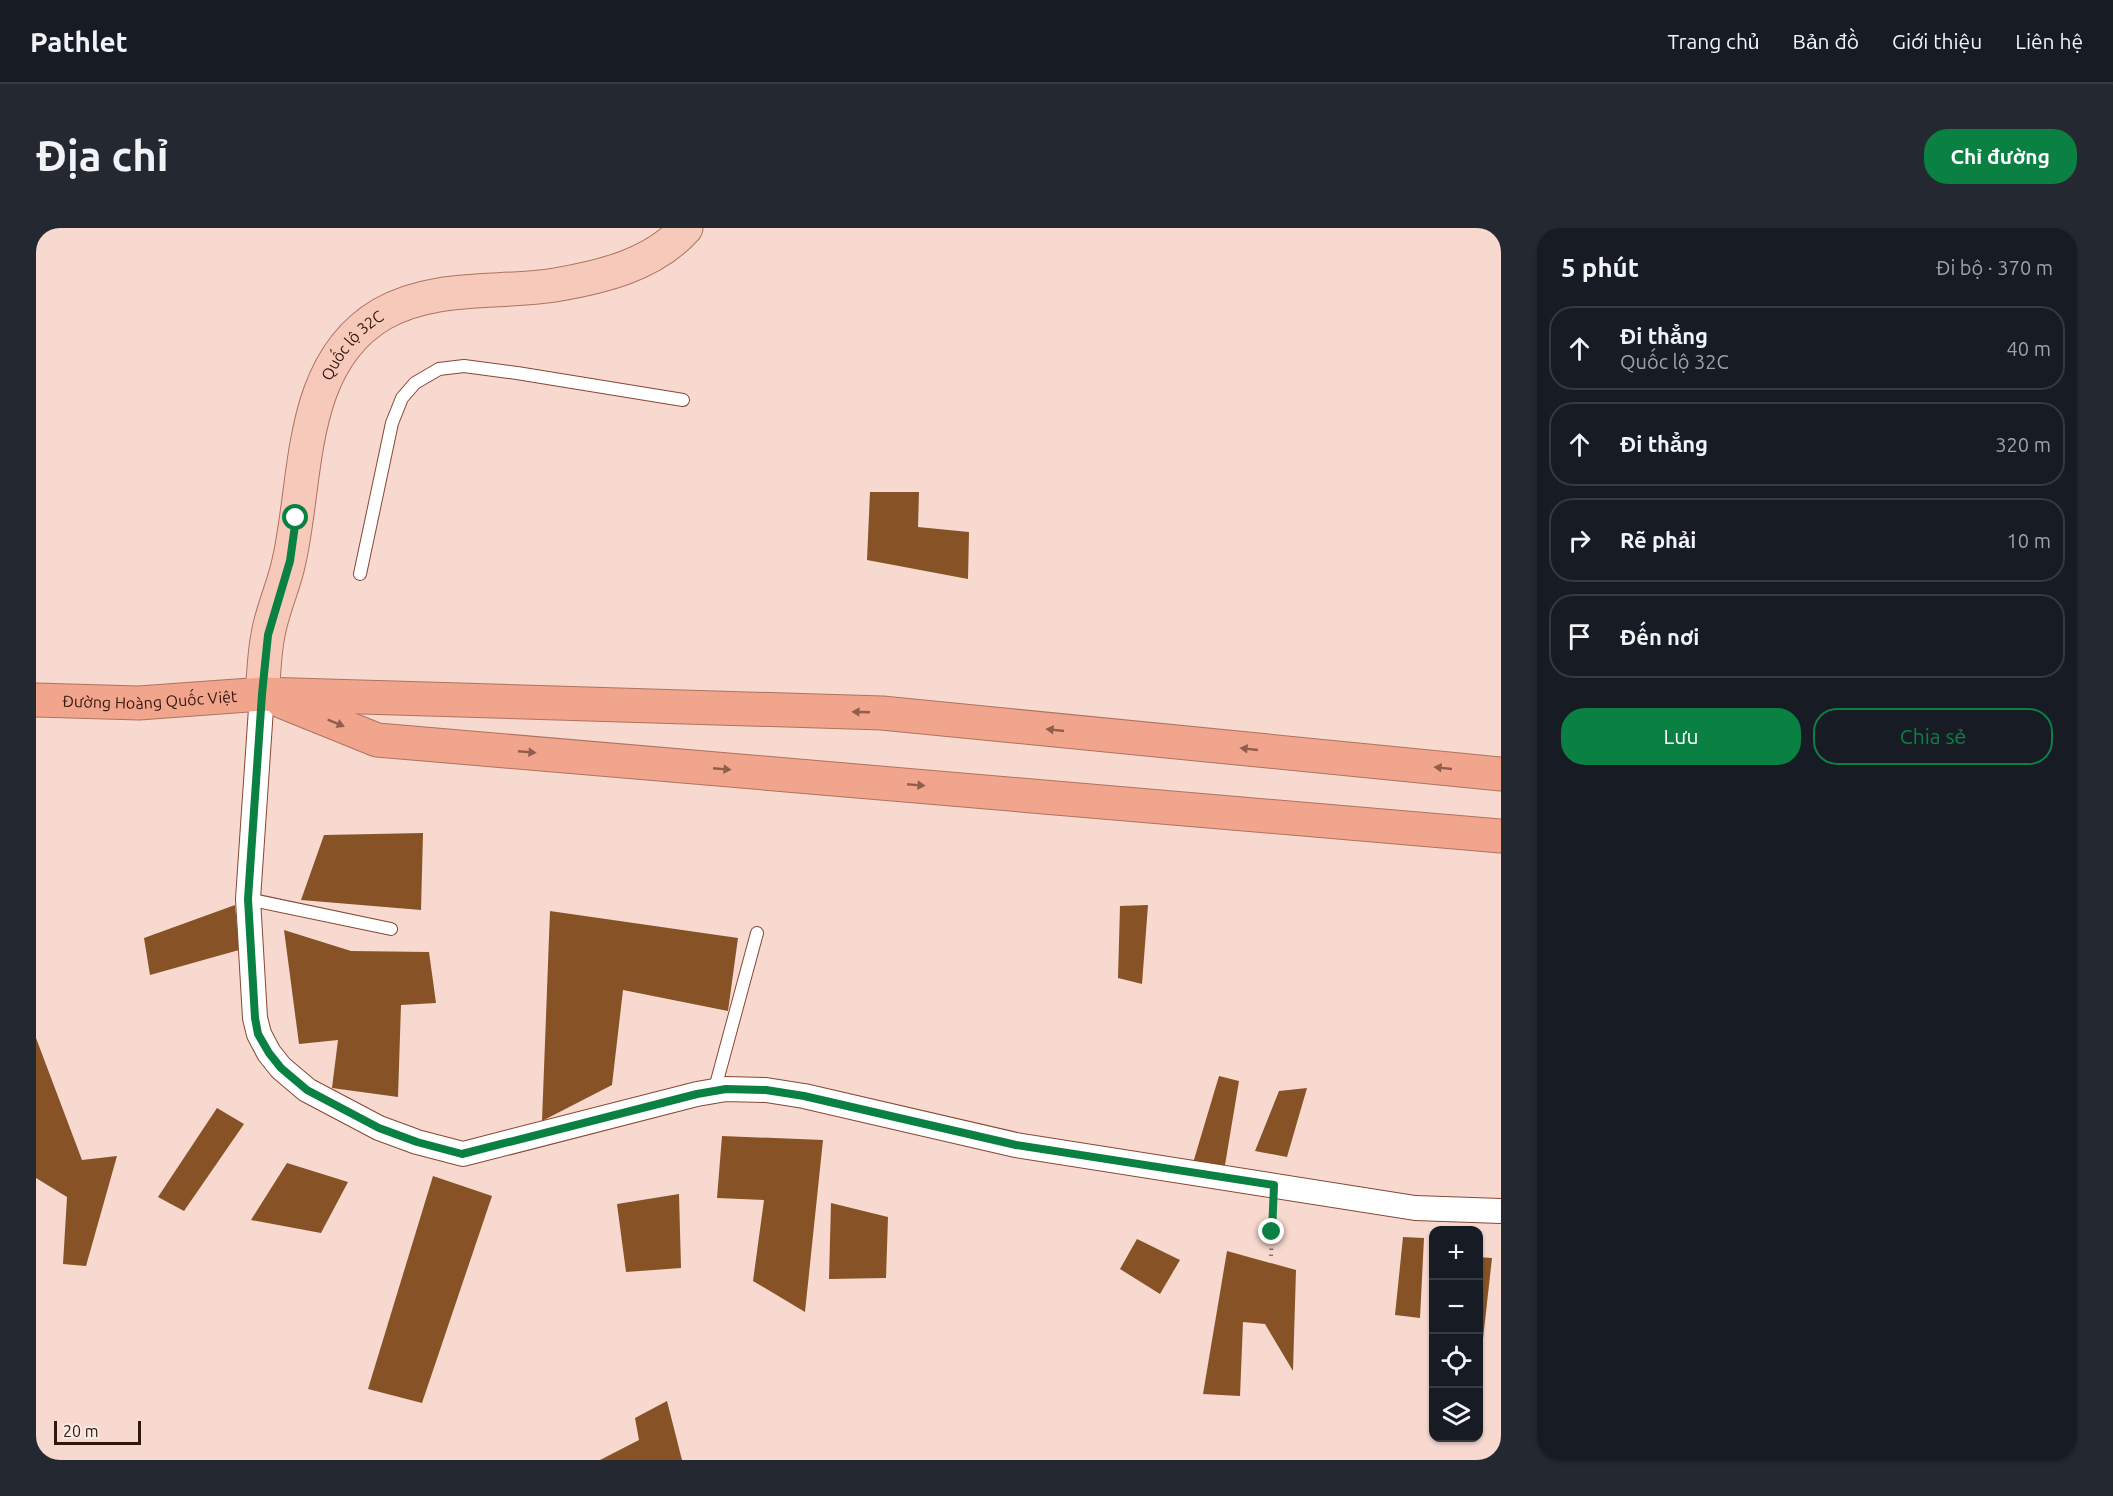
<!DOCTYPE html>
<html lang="vi">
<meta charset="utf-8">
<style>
body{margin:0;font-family:Ubuntu,sans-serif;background:#242831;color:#f1f3f6}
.controls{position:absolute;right:18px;bottom:18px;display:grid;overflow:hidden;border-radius:12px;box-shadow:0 2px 4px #0004}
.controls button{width:54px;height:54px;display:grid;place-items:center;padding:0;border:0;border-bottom:2px solid #363941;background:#171b24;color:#f1f3f6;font:30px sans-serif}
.scale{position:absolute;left:18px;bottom:15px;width:87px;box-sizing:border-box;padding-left:6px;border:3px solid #31170e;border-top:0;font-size:16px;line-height:21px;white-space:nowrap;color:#31170e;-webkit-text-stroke:4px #f9eae4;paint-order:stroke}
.stop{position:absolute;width:18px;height:18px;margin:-14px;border:4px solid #0b8043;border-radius:50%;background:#fff}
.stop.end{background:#0b8043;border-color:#fff;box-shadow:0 2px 6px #0008}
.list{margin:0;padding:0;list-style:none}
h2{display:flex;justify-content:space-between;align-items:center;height:78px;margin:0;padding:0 24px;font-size:26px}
h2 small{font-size:20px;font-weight:400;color:#9ea1a6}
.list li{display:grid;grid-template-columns:39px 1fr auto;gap:18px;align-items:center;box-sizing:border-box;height:84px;margin:0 12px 12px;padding:0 12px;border:2px solid #363941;border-radius:24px}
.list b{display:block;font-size:22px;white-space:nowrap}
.list p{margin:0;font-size:20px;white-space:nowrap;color:#9ea1a6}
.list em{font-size:20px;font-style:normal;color:#9ea1a6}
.actions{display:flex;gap:12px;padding:18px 24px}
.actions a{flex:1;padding:14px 0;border:2px solid #0b8043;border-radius:24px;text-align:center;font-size:21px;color:#0b8043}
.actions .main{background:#0b8043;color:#fff}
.icon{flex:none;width:33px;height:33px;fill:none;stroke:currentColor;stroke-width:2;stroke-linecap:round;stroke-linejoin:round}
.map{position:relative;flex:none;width:1465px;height:1232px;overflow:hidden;border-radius:24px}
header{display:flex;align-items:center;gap:36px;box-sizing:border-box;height:84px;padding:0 30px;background:#171b24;border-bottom:2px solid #363941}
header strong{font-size:28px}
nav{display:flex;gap:33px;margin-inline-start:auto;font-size:21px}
.intro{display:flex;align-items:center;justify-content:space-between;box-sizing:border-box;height:144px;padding:0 36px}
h1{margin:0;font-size:42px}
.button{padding:15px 27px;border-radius:24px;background:#0b8043;color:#fff;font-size:21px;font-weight:700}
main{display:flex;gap:36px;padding:0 36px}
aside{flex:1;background:#171b24;border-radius:24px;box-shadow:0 2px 4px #0004}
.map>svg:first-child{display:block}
</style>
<header>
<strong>Pathlet</strong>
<nav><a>Trang chủ</a><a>Bản đồ</a><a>Giới thiệu</a><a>Liên hệ</a></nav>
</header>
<div class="intro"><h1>Địa chỉ</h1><a class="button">Chỉ đường</a></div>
<main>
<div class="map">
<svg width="1465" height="1232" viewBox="0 0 1465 1232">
<rect width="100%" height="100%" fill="#f7d9cf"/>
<g fill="#875326">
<path d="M 834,264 L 883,264 L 882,299 L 933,304 L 932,351 L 831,332 Z"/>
<path d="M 387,605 L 385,682 L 265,672 L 288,607 Z"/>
<path d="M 199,677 L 203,722 L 114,747 L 108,710 Z"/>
<path d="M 1112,677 L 1106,756 L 1082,750 L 1084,678 Z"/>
<path d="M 514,683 L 702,710 L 692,783 L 587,762 L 576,857 L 506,893 Z"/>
<path d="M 248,702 L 315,723 L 393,724 L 400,775 L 365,777 L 362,869 L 296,860 L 302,812 L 263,816 Z"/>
<path d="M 0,810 L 46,932 L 81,928 L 50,1038 L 27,1036 L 31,969 L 0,950 Z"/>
<path d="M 1183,848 L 1203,853 L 1188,943 L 1157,935 Z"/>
<path d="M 1271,860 L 1251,929 L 1219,923 L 1243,863 Z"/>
<path d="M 181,880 L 208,896 L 148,983 L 122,969 Z"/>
<path d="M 686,908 L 787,912 L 769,1084 L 717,1053 L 728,972 L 681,970 Z"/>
<path d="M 251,935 L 312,954 L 285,1005 L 215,992 Z"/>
<path d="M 397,948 L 456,968 L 386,1175 L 332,1161 Z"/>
<path d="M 643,966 L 645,1040 L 590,1044 L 581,976 Z"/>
<path d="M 795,975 L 852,989 L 850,1050 L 793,1051 Z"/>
<path d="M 1367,1009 L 1388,1010 L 1384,1090 L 1359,1087 Z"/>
<path d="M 1101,1011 L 1144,1032 L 1124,1066 L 1084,1041 Z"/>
<path d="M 1191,1023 L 1260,1042 L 1257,1143 L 1229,1096 L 1207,1094 L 1204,1168 L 1167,1166 Z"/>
<path d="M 1442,1029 L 1456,1030 L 1447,1111 L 1442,1110 Z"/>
<path d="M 631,1173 L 646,1232 L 564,1232 L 603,1212 L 599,1190 Z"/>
</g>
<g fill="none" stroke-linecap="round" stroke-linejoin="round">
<g stroke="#864833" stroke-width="14">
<g id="lane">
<path d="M 324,346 L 356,195 L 366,170 L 379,155 L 403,141 L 428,138 L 481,145 L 647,172"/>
<path d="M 212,671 L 355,701"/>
<path d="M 678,864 L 721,705"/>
</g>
</g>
<g stroke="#864833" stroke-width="26">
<path id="street" d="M 226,466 L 212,671 L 219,790 L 223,806 L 233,825 L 245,840 L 271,862 L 343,900 L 381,914 L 427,926 L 661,866 L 690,861 L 730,862 L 768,868 L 980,917 L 1379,980 L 1465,983"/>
</g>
<g stroke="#ae7360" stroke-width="35">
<g id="primary">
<path id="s1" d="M 226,466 C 228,447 228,426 232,407 C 236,382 248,358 253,333 C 272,250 261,136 346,86 C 399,56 461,66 519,57 C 566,49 617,37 650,0"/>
</g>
</g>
<g stroke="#ae7360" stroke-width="35">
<g id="highway">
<path id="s2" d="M 0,472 L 103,475 L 226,466 L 846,485 L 1465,546"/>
<path d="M 247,474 L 341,512 L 1465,608"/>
</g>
</g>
<path stroke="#8b6f66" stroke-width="4" stroke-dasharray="1.5 4.5" stroke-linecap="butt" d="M 1235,1028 L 1237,983"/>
<use href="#lane" stroke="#fff" stroke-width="12"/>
<use href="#street" stroke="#fff" stroke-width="24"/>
<use href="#primary" stroke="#f7c9ba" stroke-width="33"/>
<use href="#highway" stroke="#f1a58c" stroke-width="33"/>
</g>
<defs><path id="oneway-solid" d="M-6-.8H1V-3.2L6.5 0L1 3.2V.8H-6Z" transform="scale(1.5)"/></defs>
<g fill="#915e4d">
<use href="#oneway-solid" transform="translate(825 484) rotate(-178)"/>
<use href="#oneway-solid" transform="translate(300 495) rotate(22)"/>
<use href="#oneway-solid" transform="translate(1019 502) rotate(-174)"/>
<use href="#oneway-solid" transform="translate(1213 521) rotate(-174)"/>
<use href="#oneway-solid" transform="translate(491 524) rotate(5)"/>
<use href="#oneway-solid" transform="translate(1407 540) rotate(-174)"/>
<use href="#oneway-solid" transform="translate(686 541) rotate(5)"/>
<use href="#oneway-solid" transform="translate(880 557) rotate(5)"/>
</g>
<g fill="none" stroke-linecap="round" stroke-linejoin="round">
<path stroke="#0b8043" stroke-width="8" d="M 260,290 L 254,333 L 232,407 L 226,466 L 212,671 L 219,790 L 222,806 L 233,825 L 245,840 L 271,862 L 343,900 L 381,914 L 426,926 L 661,866 L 690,861 L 730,862 L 768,868 L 980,917 L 1238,957 L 1236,1004"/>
</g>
<g text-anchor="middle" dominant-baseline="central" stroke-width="6" stroke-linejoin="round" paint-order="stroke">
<g font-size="16" fill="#31170e" stroke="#f9eae4">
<text stroke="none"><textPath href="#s1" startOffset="366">Quốc lộ 32C</textPath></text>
<text stroke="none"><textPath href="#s2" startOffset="114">Đường Hoàng Quốc Việt</textPath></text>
</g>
</g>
</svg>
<div class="controls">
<button>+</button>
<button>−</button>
<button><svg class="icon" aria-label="locate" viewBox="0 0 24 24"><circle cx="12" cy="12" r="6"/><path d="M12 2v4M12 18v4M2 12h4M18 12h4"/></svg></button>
<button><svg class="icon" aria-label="layers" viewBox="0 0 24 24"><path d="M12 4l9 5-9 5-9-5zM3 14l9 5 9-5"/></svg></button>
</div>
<div class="scale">20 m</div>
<div class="stop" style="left:260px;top:290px"></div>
<div class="stop end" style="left:1236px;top:1004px"></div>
</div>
<aside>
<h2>5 phút<small>Đi bộ · 370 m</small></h2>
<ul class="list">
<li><svg class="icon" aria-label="ahead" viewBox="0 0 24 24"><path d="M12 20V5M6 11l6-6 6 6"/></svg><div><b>Đi thẳng</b><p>Quốc lộ 32C</p></div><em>40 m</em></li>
<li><svg class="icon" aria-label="ahead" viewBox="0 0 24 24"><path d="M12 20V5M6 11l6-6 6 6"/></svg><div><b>Đi thẳng</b></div><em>320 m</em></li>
<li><svg class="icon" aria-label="right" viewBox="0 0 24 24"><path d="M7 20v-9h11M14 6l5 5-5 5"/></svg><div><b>Rẽ phải</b></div><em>10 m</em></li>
<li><svg class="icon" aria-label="arrive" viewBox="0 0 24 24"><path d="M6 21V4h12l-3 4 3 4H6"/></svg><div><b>Đến nơi</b></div></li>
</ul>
<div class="actions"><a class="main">Lưu</a><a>Chia sẻ</a></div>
</aside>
</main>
